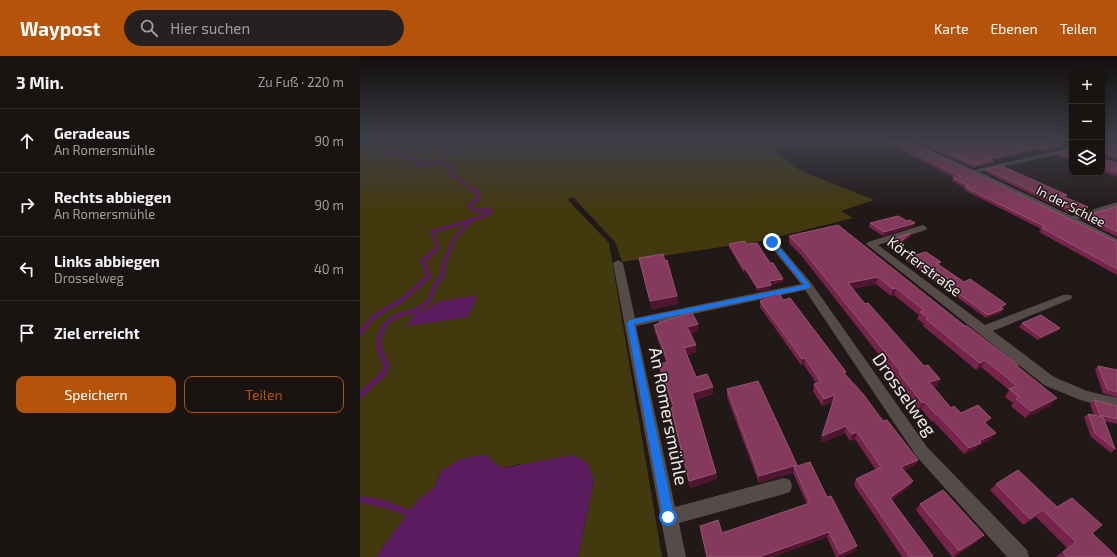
<!DOCTYPE html>
<html lang="de">
<meta charset="utf-8">
<style>
body{margin:0;font-family:"Exo 2",sans-serif;background:#262020;color:#f1f3f6}
.controls{position:absolute;right:12px;top:12px;display:grid;overflow:hidden;border-radius:8px;box-shadow:0 2px 6px #0003}
.controls button{width:36px;height:36px;display:grid;place-items:center;padding:0;border:0;border-bottom:1px solid #373232;background:#191312;color:#f1f3f6;font:20px sans-serif}
.stop{position:absolute;width:12px;height:12px;margin:-9px;border:3px solid #1a73e8;border-radius:50%;background:#fff}
.stop.end{background:#1a73e8;border-color:#fff;box-shadow:0 1px 4px #0008}
.list{margin:0;padding:0;list-style:none}
h2{display:flex;justify-content:space-between;align-items:center;height:52px;margin:0;padding:0 16px;font-size:17px}
h2 small{font-size:13px;font-weight:400;color:#9f9e9f}
.list li{display:grid;grid-template-columns:26px 1fr auto;gap:12px;align-items:center;box-sizing:border-box;height:64px;padding:0 16px;border-top:1px solid #373232}
.list b{display:block;font-size:15px;white-space:nowrap}
.list p{margin:0;font-size:13px;white-space:nowrap;color:#9f9e9f}
.list em{font-size:13px;font-style:normal;color:#9f9e9f}
.actions{display:flex;gap:8px;padding:12px 16px}
.actions a{flex:1;padding:9px 0;border:1px solid #b45309;border-radius:8px;text-align:center;font-size:14px;color:#b45309}
.actions .main{background:#b45309;color:#fff}
.icon{flex:none;width:22px;height:22px;fill:none;stroke:currentColor;stroke-width:2;stroke-linecap:round;stroke-linejoin:round}
.map{position:relative;flex:none;width:757px;height:501px;overflow:hidden}
header{display:flex;align-items:center;gap:24px;box-sizing:border-box;height:56px;padding:0 20px;background:#b45309;color:#fff}
header strong{font-size:19px}
nav{display:flex;gap:22px;margin-inline-start:auto;font-size:14px}
.search{width:280px;height:36px;background:#262020;display:flex;align-items:center;gap:10px;box-sizing:border-box;padding:0 14px;border-radius:22px;color:#9f9e9f;font-size:15px}
main{display:flex}
aside{flex:1;background:#191312}
.map>svg:first-child{display:block}
</style>
<header>
<strong>Waypost</strong>
<div class="search"><svg class="icon" aria-label="search" viewBox="0 0 24 24"><circle cx="10" cy="10" r="6"/><path d="M15 15l6 6"/></svg>Hier suchen</div>
<nav><a>Karte</a><a>Ebenen</a><a>Teilen</a></nav>
</header>
<main>
<aside>
<h2>3 Min.<small>Zu Fuß · 220 m</small></h2>
<ul class="list">
<li><svg class="icon" aria-label="ahead" viewBox="0 0 24 24"><path d="M12 20V5M6 11l6-6 6 6"/></svg><div><b>Geradeaus</b><p>An Romersmühle</p></div><em>90 m</em></li>
<li><svg class="icon" aria-label="right" viewBox="0 0 24 24"><path d="M7 20v-9h11M14 6l5 5-5 5"/></svg><div><b>Rechts abbiegen</b><p>An Romersmühle</p></div><em>90 m</em></li>
<li><svg class="icon" aria-label="left" viewBox="0 0 24 24"><path d="M17 20v-9H6M10 6l-5 5 5 5"/></svg><div><b>Links abbiegen</b><p>Drosselweg</p></div><em>40 m</em></li>
<li><svg class="icon" aria-label="arrive" viewBox="0 0 24 24"><path d="M6 21V4h12l-3 4 3 4H6"/></svg><div><b>Ziel erreicht</b></div></li>
</ul>
<div class="actions"><a class="main">Speichern</a><a>Teilen</a></div>
</aside>
<div class="map">
<svg width="757" height="501" viewBox="0 0 757 501">
<rect width="100%" height="100%" fill="#211918"/>
<path fill="#43390f" d="M 0,84 L 416,84 L 404,86 L 439,114 L 514,144 L 481,155 L 493,162 L 401,185 L 262,206 L 255,186 L 213,141 L 207,143 L 249,187 L 302,501 L 218,501 L 234,424 L 160,408 L 142,412 L 134,407 L 81,415 L 74,432 L 58,444 L 22,492 L 17,501 L 0,501 Z"/>
<g fill="#5b1b5f">
<path d="M 117,239 L 108,261 L 46,270 L 56,257 L 69,252 L 77,246 Z"/>
<path d="M 128,399 L 134,407 L 142,412 L 213,399 L 227,407 L 234,424 L 218,501 L 17,501 L 22,492 L 58,444 L 74,432 L 81,415 L 101,403 L 114,400 Z"/>
</g>
<g fill="none" stroke-linecap="round" stroke-linejoin="round">
<g stroke="#5b1b5f" stroke-width="2.5">
<path d="M 0,86 C 14,86 17,94 26,96 C 39,99 51,102 64,106 L 56,109 L 62,110 L 78,106"/>
<path d="M 114,134 L 90,117 L 93,112 L 81,108 L 78,105 L 116,84"/>
</g>
<g stroke="#5b1b5f" stroke-width="3.5">
<path d="M 73,196 L 78,192 L 72,176 C 92,169 113,166 131,156 L 129,153 L 116,155 L 109,149 L 118,143 L 118,137 L 112,133"/>
<path d="M 89,196 L 94,183 L 111,165"/>
</g>
<g stroke="#5b1b5f" stroke-width="4.5">
<path d="M 1,276 L 12,262 L 42,244 L 69,220 L 63,205 L 74,195"/>
<path d="M 21,276 L 25,269 L 36,260 L 55,255 L 69,245 L 75,229 L 82,220 L 84,207 L 89,195"/>
</g>
<g stroke="#5b1b5f" stroke-width="5.5">
<path d="M 0,277 L 2,275"/>
<path d="M 0,339 L 23,318 L 27,310 C 21,297 14,288 22,275"/>
</g>
<path stroke="#5b1b5f" stroke-width="7" d="M 0,443 L 28,449 L 54,459"/>
<g fill="#554c4a" fill-rule="evenodd">
<path d="M 542,84 L 549,84 L 614,114 L 712,91 L 712,95 L 620,116 L 712,160 L 757,146 L 757,151 L 718,163 L 757,183 L 757,190 L 675,148 Z"/>
<path d="M 742,84 L 757,88 L 757,92 L 742,88 Z"/>
<path d="M 563,169 L 567,172 L 566,174 L 518,189 L 625,269 L 703,239 L 711,239 L 712,241 L 711,243 L 633,275 L 694,321 L 727,335 L 757,342 L 757,354 L 720,344 L 684,329 L 506,188 L 508,186 Z"/>
<path d="M 412,183 L 415,184 L 452,228 L 567,391 L 667,494 L 669,501 L 647,501 L 557,401 L 445,234 L 276,270 L 315,451 L 424,422 L 430,424 L 432,430 L 430,436 L 424,438 L 319,467 L 326,501 L 308,501 L 253,207 L 258,204 L 263,207 L 275,262 L 441,228 L 407,186 Z"/>
</g>
</g>
<g fill="#78234b">
<path d="M 522,84 L 546,84 L 757,186 L 757,219 L 679,176 L 681,173 L 604,134 L 605,132 L 592,125 L 593,122 L 595,122 Z"/>
<path d="M 552,84 L 573,84 L 578,86 L 591,84 L 698,93 L 684,96 L 679,94 L 666,97 L 633,105 L 632,108 L 614,112 Z"/>
<path d="M 690,84 L 712,84 L 712,90 Z"/>
<path d="M 742,84 L 743,86 L 757,90 L 757,105 L 743,100 L 744,103 L 757,107 L 757,120 L 742,115 Z"/>
<path d="M 746,84 L 757,84 L 757,87 Z"/>
<path d="M 712,94 L 712,105 L 697,100 L 698,97 Z"/>
<path d="M 626,113 L 707,139 L 706,141 L 728,151 L 726,154 L 712,158 L 625,116 Z"/>
<path d="M 757,150 L 757,181 L 722,163 L 724,159 L 747,154 Z"/>
<path d="M 510,167 L 554,170 L 523,180 L 509,171 Z"/>
<path d="M 478,169 L 605,270 L 658,309 L 657,310 L 691,349 L 665,362 L 651,350 L 653,347 L 645,341 L 649,334 L 621,311 L 616,314 L 597,298 L 563,270 L 564,268 L 557,263 L 559,259 L 534,239 L 531,240 L 516,228 L 492,233 L 505,248 L 564,310 L 580,323 L 577,330 L 574,331 L 591,352 L 601,357 L 627,368 L 630,384 L 619,389 L 616,393 L 604,398 L 573,365 L 572,366 L 561,353 L 559,354 L 536,324 L 537,322 L 441,199 L 429,187 L 429,180 Z"/>
<path d="M 551,177 L 550,181 L 538,190 L 532,186 L 533,183 Z"/>
<path d="M 369,188 L 386,188 L 423,226 L 411,229 L 411,233 L 398,235 L 386,216 L 384,217 L 369,191 Z"/>
<path d="M 548,201 L 581,206 L 579,209 L 604,226 L 644,252 L 643,253 L 641,257 L 626,262 L 547,205 Z"/>
<path d="M 279,202 L 317,240 L 318,248 L 292,253 Z"/>
<path d="M 403,238 L 423,244 L 486,316 L 485,318 L 523,365 L 558,404 L 554,410 L 544,414 L 553,425 L 549,431 L 532,444 L 573,500 L 572,501 L 542,501 L 494,429 L 496,423 L 516,414 L 495,383 L 490,385 L 485,377 L 460,387 L 473,346 L 462,350 L 453,335 L 454,328 L 456,327 L 444,309 L 441,309 L 400,251 L 400,245 L 403,244 Z"/>
<path d="M 662,267 L 700,272 L 698,275 L 678,284 L 659,271 Z"/>
<path d="M 338,268 L 338,275 L 330,278 L 336,296 L 327,299 L 336,321 L 353,338 L 335,344 L 356,417 L 357,423 L 330,432 L 312,359 L 311,352 L 312,351 L 300,315 L 299,308 L 306,306 L 295,276 L 294,269 Z"/>
<path d="M 738,310 L 757,314 L 757,342 L 743,337 L 735,314 Z"/>
<path d="M 367,333 L 437,410 L 467,441 L 495,495 L 481,501 L 476,501 L 467,481 L 413,501 L 347,501 L 340,470 L 362,477 L 447,448 L 433,417 L 399,427 L 367,341 Z"/>
<path d="M 734,344 L 757,350 L 757,368 L 745,365 L 755,393 L 751,397 L 731,381 L 724,361 L 728,358 L 734,359 L 730,348 Z"/>
<path d="M 636,428 L 697,451 L 732,477 L 757,501 L 696,501 L 707,492 L 676,461 L 663,469 L 630,434 Z"/>
<path d="M 560,448 L 618,485 L 594,501 L 592,501 L 556,454 Z"/>
</g>
<g fill="#50162f">
<path d="M 700,90 L 698,93 L 684,96 L 686,93 Z"/>
<path d="M 680,91 L 679,94 L 628,106 L 629,103 Z"/>
<path d="M 633,105 L 632,108 L 614,112 L 615,109 Z"/>
<path d="M 728,151 L 726,154 L 712,158 L 714,155 Z"/>
<path d="M 555,167 L 554,170 L 523,180 L 524,176 Z"/>
<path d="M 551,177 L 550,181 L 538,190 L 539,187 Z"/>
<path d="M 384,213 L 386,213 L 386,216 L 384,217 Z"/>
<path d="M 518,221 L 516,228 L 486,234 L 488,227 Z"/>
<path d="M 423,223 L 423,226 L 409,229 L 409,225 Z"/>
<path d="M 411,229 L 411,233 L 398,235 L 398,232 Z"/>
<path d="M 536,232 L 534,239 L 531,240 L 533,233 Z"/>
<path d="M 317,240 L 318,248 L 292,253 L 290,245 Z"/>
<path d="M 646,248 L 644,252 L 638,255 L 640,251 Z"/>
<path d="M 643,253 L 641,257 L 626,262 L 628,259 Z"/>
<path d="M 338,268 L 338,275 L 328,278 L 327,271 Z"/>
<path d="M 700,272 L 698,275 L 678,284 L 681,281 Z"/>
<path d="M 336,289 L 336,296 L 325,299 L 324,292 Z"/>
<path d="M 445,302 L 444,309 L 441,309 L 442,303 Z"/>
<path d="M 625,304 L 621,311 L 616,314 L 620,307 Z"/>
<path d="M 580,323 L 577,330 L 566,334 L 569,326 Z"/>
<path d="M 353,331 L 353,338 L 333,344 L 332,337 Z"/>
<path d="M 475,339 L 473,346 L 462,350 L 464,343 Z"/>
<path d="M 697,342 L 691,349 L 665,362 L 671,355 Z"/>
<path d="M 565,346 L 561,353 L 559,354 L 562,347 Z"/>
<path d="M 631,362 L 626,369 L 624,366 Z"/>
<path d="M 486,370 L 485,377 L 460,387 L 462,380 Z"/>
<path d="M 497,376 L 495,383 L 490,385 L 492,378 Z"/>
<path d="M 636,377 L 630,384 L 619,389 L 616,393 L 604,398 L 609,392 L 619,385 Z"/>
<path d="M 558,404 L 554,410 L 538,417 L 541,411 Z"/>
<path d="M 437,409 L 436,415 L 434,411 L 433,417 L 399,427 L 399,420 Z"/>
<path d="M 356,417 L 357,423 L 330,432 L 329,425 Z"/>
<path d="M 553,425 L 549,431 L 527,447 L 530,442 Z"/>
<path d="M 683,454 L 676,461 L 663,469 L 670,463 Z"/>
<path d="M 469,476 L 467,481 L 413,501 L 399,501 Z"/>
<path d="M 624,479 L 618,485 L 593,501 L 599,495 Z"/>
<path d="M 497,490 L 495,495 L 481,501 L 478,501 L 480,498 Z"/>
</g>
<g fill="#85395c" stroke="#965472">
<path d="M 529,84 L 546,84 L 757,186 L 757,213 L 682,172 L 686,171 L 605,131 L 609,130 L 593,122 L 601,121 Z"/>
<path d="M 560,84 L 573,84 L 578,86 L 591,84 L 681,84 L 700,90 L 686,93 L 680,91 L 668,94 L 629,103 L 633,105 L 615,109 Z"/>
<path d="M 703,84 L 712,84 L 712,86 Z"/>
<path d="M 742,84 L 743,84 L 743,86 L 757,90 L 757,101 L 744,96 L 742,98 L 744,103 L 757,107 L 757,116 L 742,111 Z"/>
<path d="M 712,94 L 712,101 L 698,97 Z"/>
<path d="M 642,110 L 707,139 L 702,140 L 728,151 L 714,155 L 626,113 Z"/>
<path d="M 757,150 L 757,176 L 724,159 L 747,154 Z"/>
<path d="M 538,160 L 547,165 L 550,164 L 555,167 L 524,176 L 510,167 Z"/>
<path d="M 478,169 L 605,270 L 607,270 L 658,309 L 657,310 L 697,342 L 671,355 L 656,343 L 659,341 L 649,333 L 657,330 L 625,304 L 620,307 L 600,291 L 566,263 L 569,262 L 560,256 L 564,254 L 536,232 L 533,233 L 518,221 L 488,227 L 505,248 L 508,247 L 564,310 L 568,309 L 580,323 L 569,326 L 591,352 L 594,350 L 601,357 L 618,349 L 631,362 L 624,366 L 636,377 L 619,385 L 621,387 L 609,392 L 577,358 L 576,359 L 565,346 L 562,347 L 539,317 L 541,316 L 442,193 L 429,180 Z"/>
<path d="M 551,177 L 539,187 L 533,183 Z"/>
<path d="M 385,185 L 386,188 L 397,187 L 410,207 L 413,207 L 423,223 L 409,225 L 411,229 L 398,232 L 386,213 L 384,213 L 369,188 Z"/>
<path d="M 566,196 L 581,206 L 576,207 L 604,226 L 610,223 L 646,248 L 640,251 L 643,253 L 628,259 L 548,201 Z"/>
<path d="M 303,198 L 305,205 L 307,204 L 317,240 L 290,245 L 279,202 Z"/>
<path d="M 418,235 L 423,244 L 430,242 L 486,316 L 483,316 L 503,338 L 523,365 L 527,364 L 558,404 L 541,411 L 553,425 L 530,442 L 573,500 L 571,501 L 550,501 L 496,423 L 521,411 L 497,376 L 492,378 L 486,370 L 462,380 L 475,339 L 464,343 L 454,328 L 461,326 L 445,302 L 442,303 L 400,245 L 406,243 L 403,238 Z"/>
<path d="M 332,257 L 338,268 L 327,271 L 336,289 L 324,292 L 336,321 L 347,318 L 353,331 L 332,337 L 356,417 L 329,425 L 311,352 L 314,351 L 299,308 L 308,306 L 294,269 L 300,267 L 299,266 Z"/>
<path d="M 681,259 L 700,272 L 681,281 L 662,267 Z"/>
<path d="M 738,310 L 757,314 L 757,336 L 747,333 Z"/>
<path d="M 398,325 L 437,409 L 399,420 L 367,333 Z"/>
<path d="M 734,344 L 757,350 L 757,363 L 740,359 Z"/>
<path d="M 728,358 L 743,361 L 755,393 L 735,377 Z"/>
<path d="M 450,406 L 467,441 L 471,440 L 497,490 L 480,498 L 469,476 L 399,501 L 347,501 L 340,470 L 358,464 L 362,477 L 450,447 L 434,411 Z"/>
<path d="M 658,414 L 697,451 L 712,442 L 742,469 L 732,477 L 757,501 L 707,501 L 703,496 L 716,486 L 683,454 L 670,463 L 636,428 Z"/>
<path d="M 583,434 L 624,479 L 599,495 L 560,448 Z"/>
</g>
<linearGradient id="sky" x2="0" y2="1"><stop stop-color="#120e0d"/><stop offset="0.55" stop-color="#3d3e48"/><stop offset="1" stop-color="#3d3e48" stop-opacity="0"/></linearGradient>
<rect width="757" height="154" fill="url(#sky)"/>
<path fill="#1a73e8" d="M 410,185 L 414,185 L 450,229 L 450,232 L 274,268 L 314,461 L 312,465 L 308,466 L 305,465 L 303,461 L 267,267 L 270,264 L 444,229 L 410,187 Z"/>
<g text-anchor="middle" dominant-baseline="central" stroke-width="3" stroke-linejoin="round" paint-order="stroke">
<g font-size="13" fill="#f1ebea" stroke="#211918">
<text transform="translate(711 150) rotate(27)">In der Schlee</text>
</g>
<g font-size="15" fill="#f1ebea" stroke="#211918">
<text transform="translate(565 210) rotate(37)">Körferstraße</text>
</g>
<g font-size="18" fill="#f1ebea" stroke="#211918">
<text transform="translate(545 338) rotate(55)">Drosselweg</text>
<text transform="translate(309 360) rotate(79)">An Romersmühle</text>
</g>
</g>
</svg>
<div class="controls">
<button>+</button>
<button>−</button>
<button><svg class="icon" aria-label="layers" viewBox="0 0 24 24"><path d="M12 4l9 5-9 5-9-5zM3 14l9 5 9-5"/></svg></button>
</div>
<div class="stop" style="left:308px;top:461px"></div>
<div class="stop end" style="left:412px;top:186px"></div>
</div>
</main>
